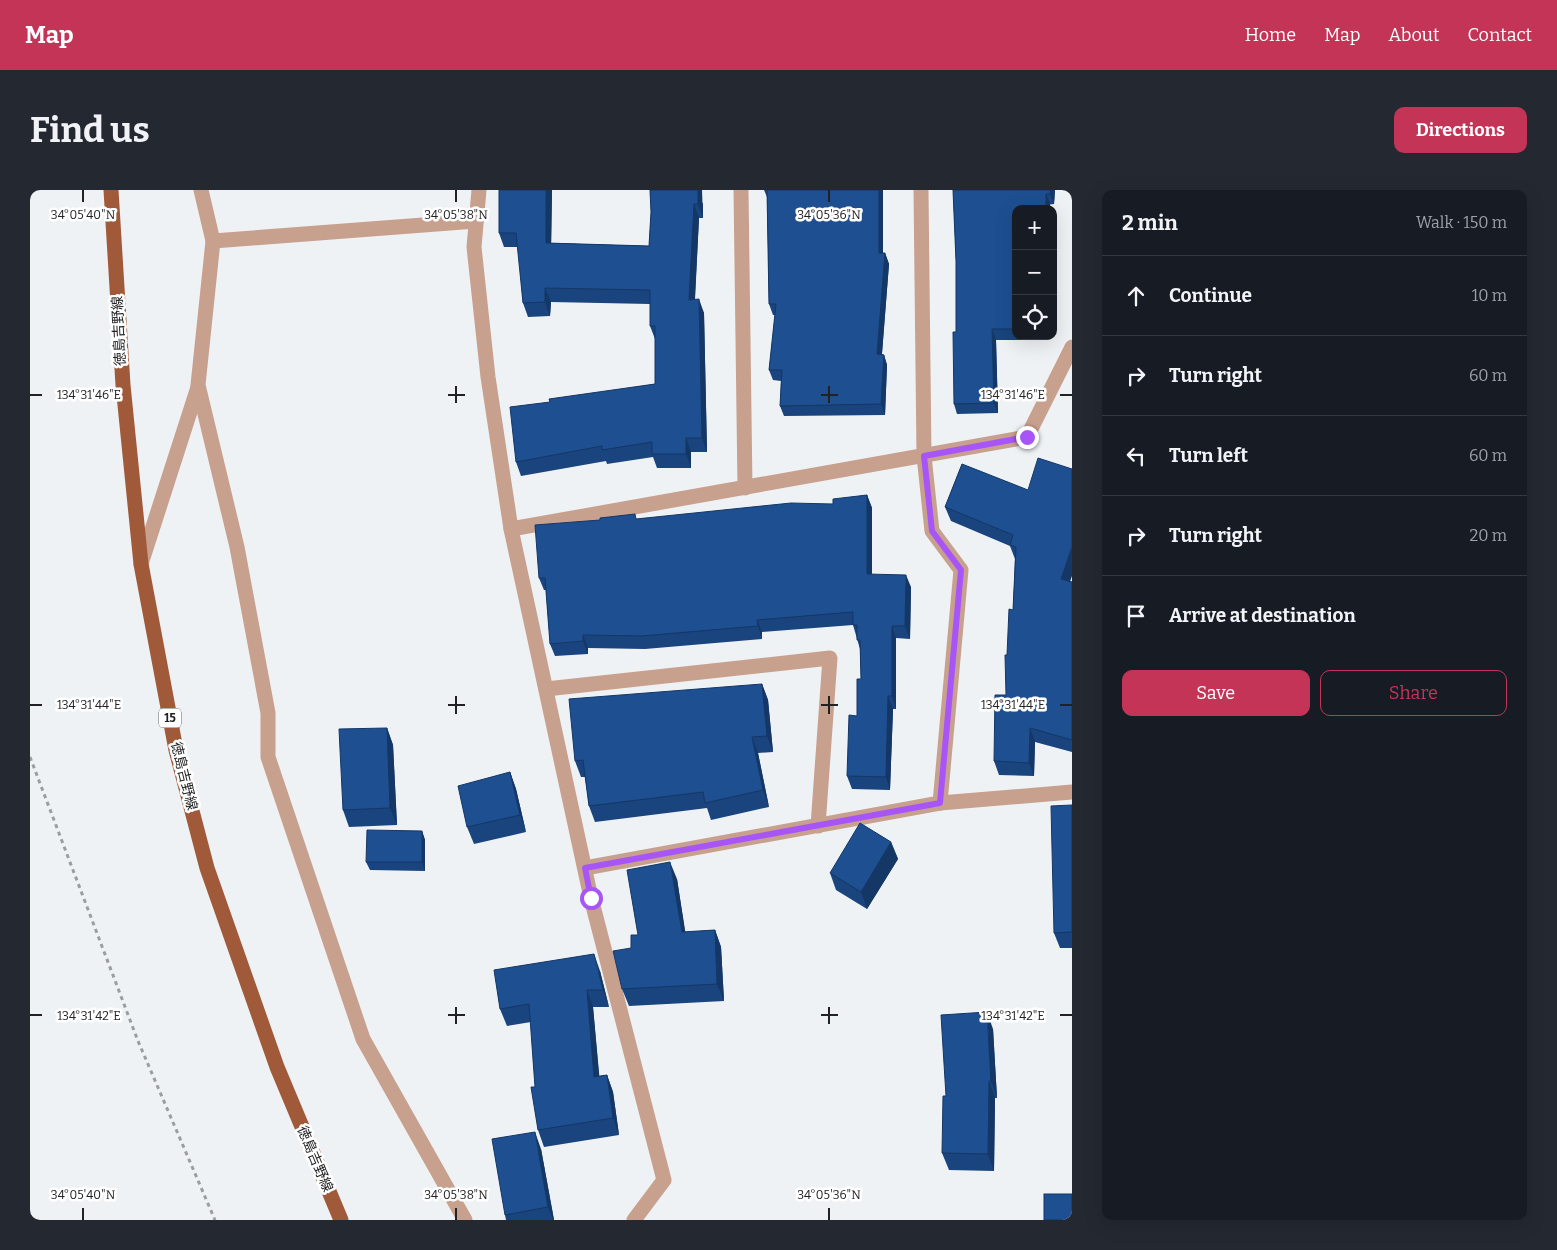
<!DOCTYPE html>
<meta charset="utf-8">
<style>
body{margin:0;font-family:Bitter,"Noto Sans JP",serif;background:#242831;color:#f1f3f6}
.controls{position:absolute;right:15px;top:15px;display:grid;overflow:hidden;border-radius:10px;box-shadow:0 5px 20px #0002}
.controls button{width:45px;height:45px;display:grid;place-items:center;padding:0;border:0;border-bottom:1px solid #363941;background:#171b24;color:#f1f3f6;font:25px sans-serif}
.stop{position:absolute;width:15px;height:15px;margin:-11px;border:4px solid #a855f7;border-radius:50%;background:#fff}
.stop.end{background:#a855f7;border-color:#fff;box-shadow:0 1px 5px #0008}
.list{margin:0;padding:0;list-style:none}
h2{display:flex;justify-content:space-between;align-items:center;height:65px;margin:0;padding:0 20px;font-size:21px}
h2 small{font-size:16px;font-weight:400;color:#9ea1a6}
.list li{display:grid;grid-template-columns:32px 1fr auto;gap:15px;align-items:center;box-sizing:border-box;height:80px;padding:0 20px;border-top:1px solid #363941}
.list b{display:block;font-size:19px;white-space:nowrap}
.list em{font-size:16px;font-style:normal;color:#9ea1a6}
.actions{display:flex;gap:10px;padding:15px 20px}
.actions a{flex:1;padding:11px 0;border:1px solid #c33457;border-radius:10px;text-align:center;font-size:18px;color:#c33457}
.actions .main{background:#c33457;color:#fff}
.icon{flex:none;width:28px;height:28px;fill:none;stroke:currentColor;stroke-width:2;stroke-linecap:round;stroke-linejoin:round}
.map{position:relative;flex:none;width:1042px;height:1030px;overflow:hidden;border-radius:10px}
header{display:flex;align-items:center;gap:30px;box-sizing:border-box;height:70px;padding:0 25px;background:#c33457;color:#fff}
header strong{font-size:24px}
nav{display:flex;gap:28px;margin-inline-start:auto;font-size:18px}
.intro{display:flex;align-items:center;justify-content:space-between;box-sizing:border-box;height:120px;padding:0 30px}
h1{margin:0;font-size:35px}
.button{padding:12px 22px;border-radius:10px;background:#c33457;color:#fff;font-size:18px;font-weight:700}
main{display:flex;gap:30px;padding:0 30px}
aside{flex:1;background:#171b24;border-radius:10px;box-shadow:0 5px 20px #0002}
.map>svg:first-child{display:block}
</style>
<header>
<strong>Map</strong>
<nav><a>Home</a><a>Map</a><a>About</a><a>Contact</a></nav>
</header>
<div class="intro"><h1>Find us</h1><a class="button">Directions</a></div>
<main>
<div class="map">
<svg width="1042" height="1030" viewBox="0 0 1042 1030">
<rect width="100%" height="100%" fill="#eff2f5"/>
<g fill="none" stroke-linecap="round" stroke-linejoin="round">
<path stroke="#9b9da0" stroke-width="3" stroke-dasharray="4 4" stroke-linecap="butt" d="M 0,567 L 108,851 L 185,1030"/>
<g stroke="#c8a08e" stroke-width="15">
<path d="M 171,0 L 183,51 L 168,195 L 207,357 L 238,523 L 238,567 L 333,849 L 435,1030"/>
<path d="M 449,0 L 444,57 L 458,187 L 481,339 L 561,708 L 634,990 L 604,1030"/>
<path d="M 711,0 L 715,298"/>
<path d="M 183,51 L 446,31"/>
<path d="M 481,339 L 997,247 L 1042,157"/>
<path d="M 111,374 L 168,197"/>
<path d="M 516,499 L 800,468 L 788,636"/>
<path d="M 910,613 L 1042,602"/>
<path d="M 555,678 L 910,613 L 931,380 L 902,341 L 894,266 L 891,0"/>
</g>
<path stroke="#a05a39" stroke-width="15" d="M 81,0 L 93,195 L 111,374 L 146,560 L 177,678 L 247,877 L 311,1030"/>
</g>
<g fill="#19447d">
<path d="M 469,0 L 522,0 L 521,53 L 619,56 L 621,22 L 620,0 L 673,13 L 673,28 L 669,28 L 665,110 L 674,123 L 677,262 L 661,262 L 661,278 L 627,278 L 623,267 L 577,274 L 576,271 L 491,286 L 486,272 L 520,212 L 625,194 L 625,149 L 620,136 L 620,114 L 521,112 L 520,126 L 498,127 L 493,113 L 488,57 L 474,57 L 469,43 Z"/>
<path d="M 734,0 L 853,0 L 853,63 L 855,63 L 859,74 L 852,164 L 854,165 L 857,175 L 855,225 L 754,226 L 750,216 L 751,191 L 743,190 L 739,180 L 745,125 L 743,125 L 739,114 L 737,7 Z"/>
<path d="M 923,0 L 1025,0 L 1024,14 L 986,19 L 986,146 L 1018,146 L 1018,150 L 966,150 L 968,223 L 927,224 L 924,214 L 926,142 L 926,71 Z"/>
<path d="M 932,274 L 1040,391 L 1042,392 L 1042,562 L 1005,552 L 1004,586 L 969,585 L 964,571 L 976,505 L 977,465 L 983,420 L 985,369 L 980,356 L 921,331 L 915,317 Z"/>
<path d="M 837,305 L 842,318 L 842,384 L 881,397 L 880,449 L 866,448 L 866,519 L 863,519 L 860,600 L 822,599 L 817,586 L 827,526 L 831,489 L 830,459 L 823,435 L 732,442 L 732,449 L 615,459 L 558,458 L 558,464 L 525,466 L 520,454 L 516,400 L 514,400 L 509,388 L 607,329 L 803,314 Z"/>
<path d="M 732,494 L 738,510 L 743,562 L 728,563 L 739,617 L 681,630 L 677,618 L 565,632 L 559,616 L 555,587 L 551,587 L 545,571 Z"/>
<path d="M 357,538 L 363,555 L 367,635 L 319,637 L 313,620 Z"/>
<path d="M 480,582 L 486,599 L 496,642 L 444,654 L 437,637 Z"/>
<path d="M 1042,615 L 1042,758 L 1030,758 L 1024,743 Z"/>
<path d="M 392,641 L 395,650 L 395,681 L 340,680 L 336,672 Z"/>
<path d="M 861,652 L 868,669 L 837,719 L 806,700 L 800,683 Z"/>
<path d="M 647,689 L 655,742 L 685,740 L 691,757 L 694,811 L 599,816 L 592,799 L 601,758 L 608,745 Z"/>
<path d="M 570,781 L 579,817 L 563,817 L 569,886 L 577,885 L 583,902 L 589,945 L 514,957 L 508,940 L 501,832 L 477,836 L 470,819 Z"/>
<path d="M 963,839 L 967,908 L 965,908 L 964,981 L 919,980 L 912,963 L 916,906 Z"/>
<path d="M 511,959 L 524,1030 L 476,1030 L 475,1025 Z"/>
</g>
<g fill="#143766">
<path d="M 516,0 L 522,0 L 521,67 L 516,53 Z"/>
<path d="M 668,0 L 672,0 L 673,28 L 668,14 Z"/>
<path d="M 849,0 L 853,0 L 853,74 L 849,63 Z"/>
<path d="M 1020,0 L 1025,0 L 1024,14 L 1020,4 Z"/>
<path d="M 1016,4 L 1020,14 L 1020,19 L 1016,19 Z"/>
<path d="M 664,14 L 669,28 L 664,124 L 659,110 Z"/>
<path d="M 855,63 L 859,74 L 851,175 L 847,164 Z"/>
<path d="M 515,98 L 521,112 L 520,126 L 515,112 Z"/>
<path d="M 669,109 L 674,123 L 677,262 L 672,248 Z"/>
<path d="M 962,139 L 966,150 L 968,223 L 964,213 Z"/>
<path d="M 854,165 L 857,175 L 855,225 L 851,214 Z"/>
<path d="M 656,248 L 661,262 L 661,278 L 656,264 Z"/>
<path d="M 837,305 L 842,318 L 842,396 L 837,384 Z"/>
<path d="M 1042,356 L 1042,386 L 1036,403 L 1031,389 Z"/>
<path d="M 876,385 L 881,397 L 880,449 L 875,436 Z"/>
<path d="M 727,430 L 732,442 L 732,449 L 728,436 Z"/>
<path d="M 862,436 L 866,448 L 866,519 L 862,506 Z"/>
<path d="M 553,445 L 558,458 L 558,464 L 553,451 Z"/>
<path d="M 732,494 L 738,510 L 743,562 L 737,546 Z"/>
<path d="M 858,506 L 863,519 L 860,600 L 856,587 Z"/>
<path d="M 357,538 L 363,555 L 367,635 L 360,618 Z"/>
<path d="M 1000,538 L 1005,552 L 1004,586 L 999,573 Z"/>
<path d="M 722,547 L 728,563 L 739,617 L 733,600 Z"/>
<path d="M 480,582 L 486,599 L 496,642 L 490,625 Z"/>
<path d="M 392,641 L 395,650 L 395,681 L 392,672 Z"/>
<path d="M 861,652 L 868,669 L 837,719 L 831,702 Z"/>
<path d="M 640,672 L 647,689 L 658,759 L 652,742 Z"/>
<path d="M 685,740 L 691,757 L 694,811 L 687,794 Z"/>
<path d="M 564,764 L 570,781 L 579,817 L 573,800 Z"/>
<path d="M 557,800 L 563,817 L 571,904 L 564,887 Z"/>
<path d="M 957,822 L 963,839 L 967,908 L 961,891 Z"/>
<path d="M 577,885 L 583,902 L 589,945 L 583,928 Z"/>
<path d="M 959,891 L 965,908 L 964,981 L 958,964 Z"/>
<path d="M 505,942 L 511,959 L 524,1030 L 523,1030 L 518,1017 Z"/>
</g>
<g fill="#1d4f91" stroke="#143766">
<path d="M 469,0 L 516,0 L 516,53 L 619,56 L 621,22 L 620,0 L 668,0 L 668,14 L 664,14 L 659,110 L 669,109 L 672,248 L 656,248 L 656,264 L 622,264 L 622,252 L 572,260 L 572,256 L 486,272 L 480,217 L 520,212 L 519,209 L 625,194 L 625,136 L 620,136 L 620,100 L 515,98 L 515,112 L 493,113 L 486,43 L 469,43 Z"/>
<path d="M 737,0 L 849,0 L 849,63 L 855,63 L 847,164 L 854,165 L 851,214 L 750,216 L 752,180 L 739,180 L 746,114 L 739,114 Z"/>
<path d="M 923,0 L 1020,0 L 1020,4 L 1016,4 L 1016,19 L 986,19 L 986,139 L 962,139 L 964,213 L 924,214 L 923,142 L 926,142 L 926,71 Z"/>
<path d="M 1008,268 L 1042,279 L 1042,356 L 1031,389 L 1042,392 L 1042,550 L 1000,538 L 999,573 L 964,571 L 965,505 L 976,505 L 975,465 L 977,465 L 979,419 L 983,420 L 986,357 L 980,355 L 983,345 L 915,317 L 932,274 L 998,300 Z"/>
<path d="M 837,305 L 837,384 L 876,385 L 875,436 L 862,436 L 862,506 L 858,506 L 856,587 L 817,586 L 819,525 L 827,526 L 827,489 L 831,489 L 830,450 L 827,450 L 827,435 L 823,435 L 823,422 L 727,430 L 728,436 L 611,446 L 553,445 L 553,451 L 520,454 L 515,388 L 509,388 L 505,335 L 570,330 L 570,328 L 605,324 L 606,329 L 761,313 L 803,314 L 803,309 Z"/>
<path d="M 732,494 L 737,546 L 722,547 L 733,600 L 675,613 L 673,602 L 559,616 L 553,570 L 545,571 L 539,509 Z"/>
<path d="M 357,538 L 360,618 L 313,620 L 309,539 Z"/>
<path d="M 480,582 L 490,625 L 437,637 L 428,596 Z"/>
<path d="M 1042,615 L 1042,742 L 1024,743 L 1021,616 Z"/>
<path d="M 830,633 L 861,652 L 831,702 L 800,683 Z"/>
<path d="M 337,640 L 392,641 L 392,672 L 336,672 Z"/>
<path d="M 640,672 L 652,742 L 685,740 L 687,794 L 592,799 L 583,761 L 601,758 L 601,745 L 608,745 L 597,680 Z"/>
<path d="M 564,764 L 573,800 L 557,800 L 564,887 L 577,885 L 583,928 L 508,940 L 501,897 L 505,897 L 499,814 L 470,819 L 464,780 Z"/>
<path d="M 957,822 L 961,891 L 959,891 L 958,964 L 912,963 L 913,906 L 916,906 L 911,825 Z"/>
<path d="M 505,942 L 518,1017 L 475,1025 L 462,949 Z"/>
<rect x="1014" y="1004" width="28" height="26"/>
</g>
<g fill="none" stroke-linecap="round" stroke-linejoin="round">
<path stroke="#a855f7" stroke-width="6" d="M 561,708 L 555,678 L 910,613 L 931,380 L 902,341 L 894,266 L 997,247"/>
</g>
<path fill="none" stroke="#222224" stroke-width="2" d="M 53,0 L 53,12M 426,0 L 426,12M 799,0 L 799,12M 426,196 L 426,213M 799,196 L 799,213M 0,205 L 12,205M 418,205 L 435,205M 791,205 L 808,205M 1030,205 L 1042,205M 426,506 L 426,524M 799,506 L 799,524M 0,515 L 12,515M 418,515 L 435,515M 791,515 L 808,515M 1030,515 L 1042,515M 426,817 L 426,834M 799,817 L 799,834M 0,825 L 12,825M 418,825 L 435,825M 791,825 L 808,825M 1030,825 L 1042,825M 53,1018 L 53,1030M 426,1018 L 426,1030M 799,1018 L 799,1030"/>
<g text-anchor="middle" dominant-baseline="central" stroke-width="5" stroke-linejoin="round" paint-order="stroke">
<rect fill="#fff" stroke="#646466" stroke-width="1" x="129" y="518.5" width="22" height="19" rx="4"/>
<g font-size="12" font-weight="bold" fill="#222224">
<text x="140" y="528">15</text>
</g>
<g font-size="14" fill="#222224" stroke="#fff">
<text transform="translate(89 141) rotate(-93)">徳島吉野線</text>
<text transform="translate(154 586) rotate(76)">徳島吉野線</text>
<text transform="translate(285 969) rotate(67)">徳島吉野線</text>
</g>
</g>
<g font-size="12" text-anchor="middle" fill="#222224" stroke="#fff" stroke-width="5" stroke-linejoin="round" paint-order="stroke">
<text x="53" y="29">34°05'40"N</text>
<text x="426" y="29">34°05'38"N</text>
<text x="799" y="29">34°05'36"N</text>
<text x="983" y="209">134°31'46"E</text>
<text x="59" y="209">134°31'46"E</text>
<text x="983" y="519">134°31'44"E</text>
<text x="59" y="519">134°31'44"E</text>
<text x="983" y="830">134°31'42"E</text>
<text x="59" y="830">134°31'42"E</text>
<text x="53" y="1009">34°05'40"N</text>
<text x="426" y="1009">34°05'38"N</text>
<text x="799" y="1009">34°05'36"N</text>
</g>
</svg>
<div class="controls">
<button>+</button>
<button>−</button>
<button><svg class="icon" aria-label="locate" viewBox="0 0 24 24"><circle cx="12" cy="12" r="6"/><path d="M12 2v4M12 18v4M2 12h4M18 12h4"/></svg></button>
</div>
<div class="stop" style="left:561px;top:708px"></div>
<div class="stop end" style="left:997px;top:247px"></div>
</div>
<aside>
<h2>2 min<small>Walk · 150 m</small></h2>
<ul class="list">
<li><svg class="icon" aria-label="ahead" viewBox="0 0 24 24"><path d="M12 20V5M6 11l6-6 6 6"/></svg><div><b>Continue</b></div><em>10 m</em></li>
<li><svg class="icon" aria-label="right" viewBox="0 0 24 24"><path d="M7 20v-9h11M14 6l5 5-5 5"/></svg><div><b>Turn right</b></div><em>60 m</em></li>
<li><svg class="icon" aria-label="left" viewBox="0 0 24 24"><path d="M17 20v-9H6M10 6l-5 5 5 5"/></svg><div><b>Turn left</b></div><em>60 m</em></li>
<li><svg class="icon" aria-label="right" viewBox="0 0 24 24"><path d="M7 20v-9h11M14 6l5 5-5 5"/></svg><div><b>Turn right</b></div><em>20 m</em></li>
<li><svg class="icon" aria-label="arrive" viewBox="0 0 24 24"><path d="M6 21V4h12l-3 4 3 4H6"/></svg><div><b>Arrive at destination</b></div></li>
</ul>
<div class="actions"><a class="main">Save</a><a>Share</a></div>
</aside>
</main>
